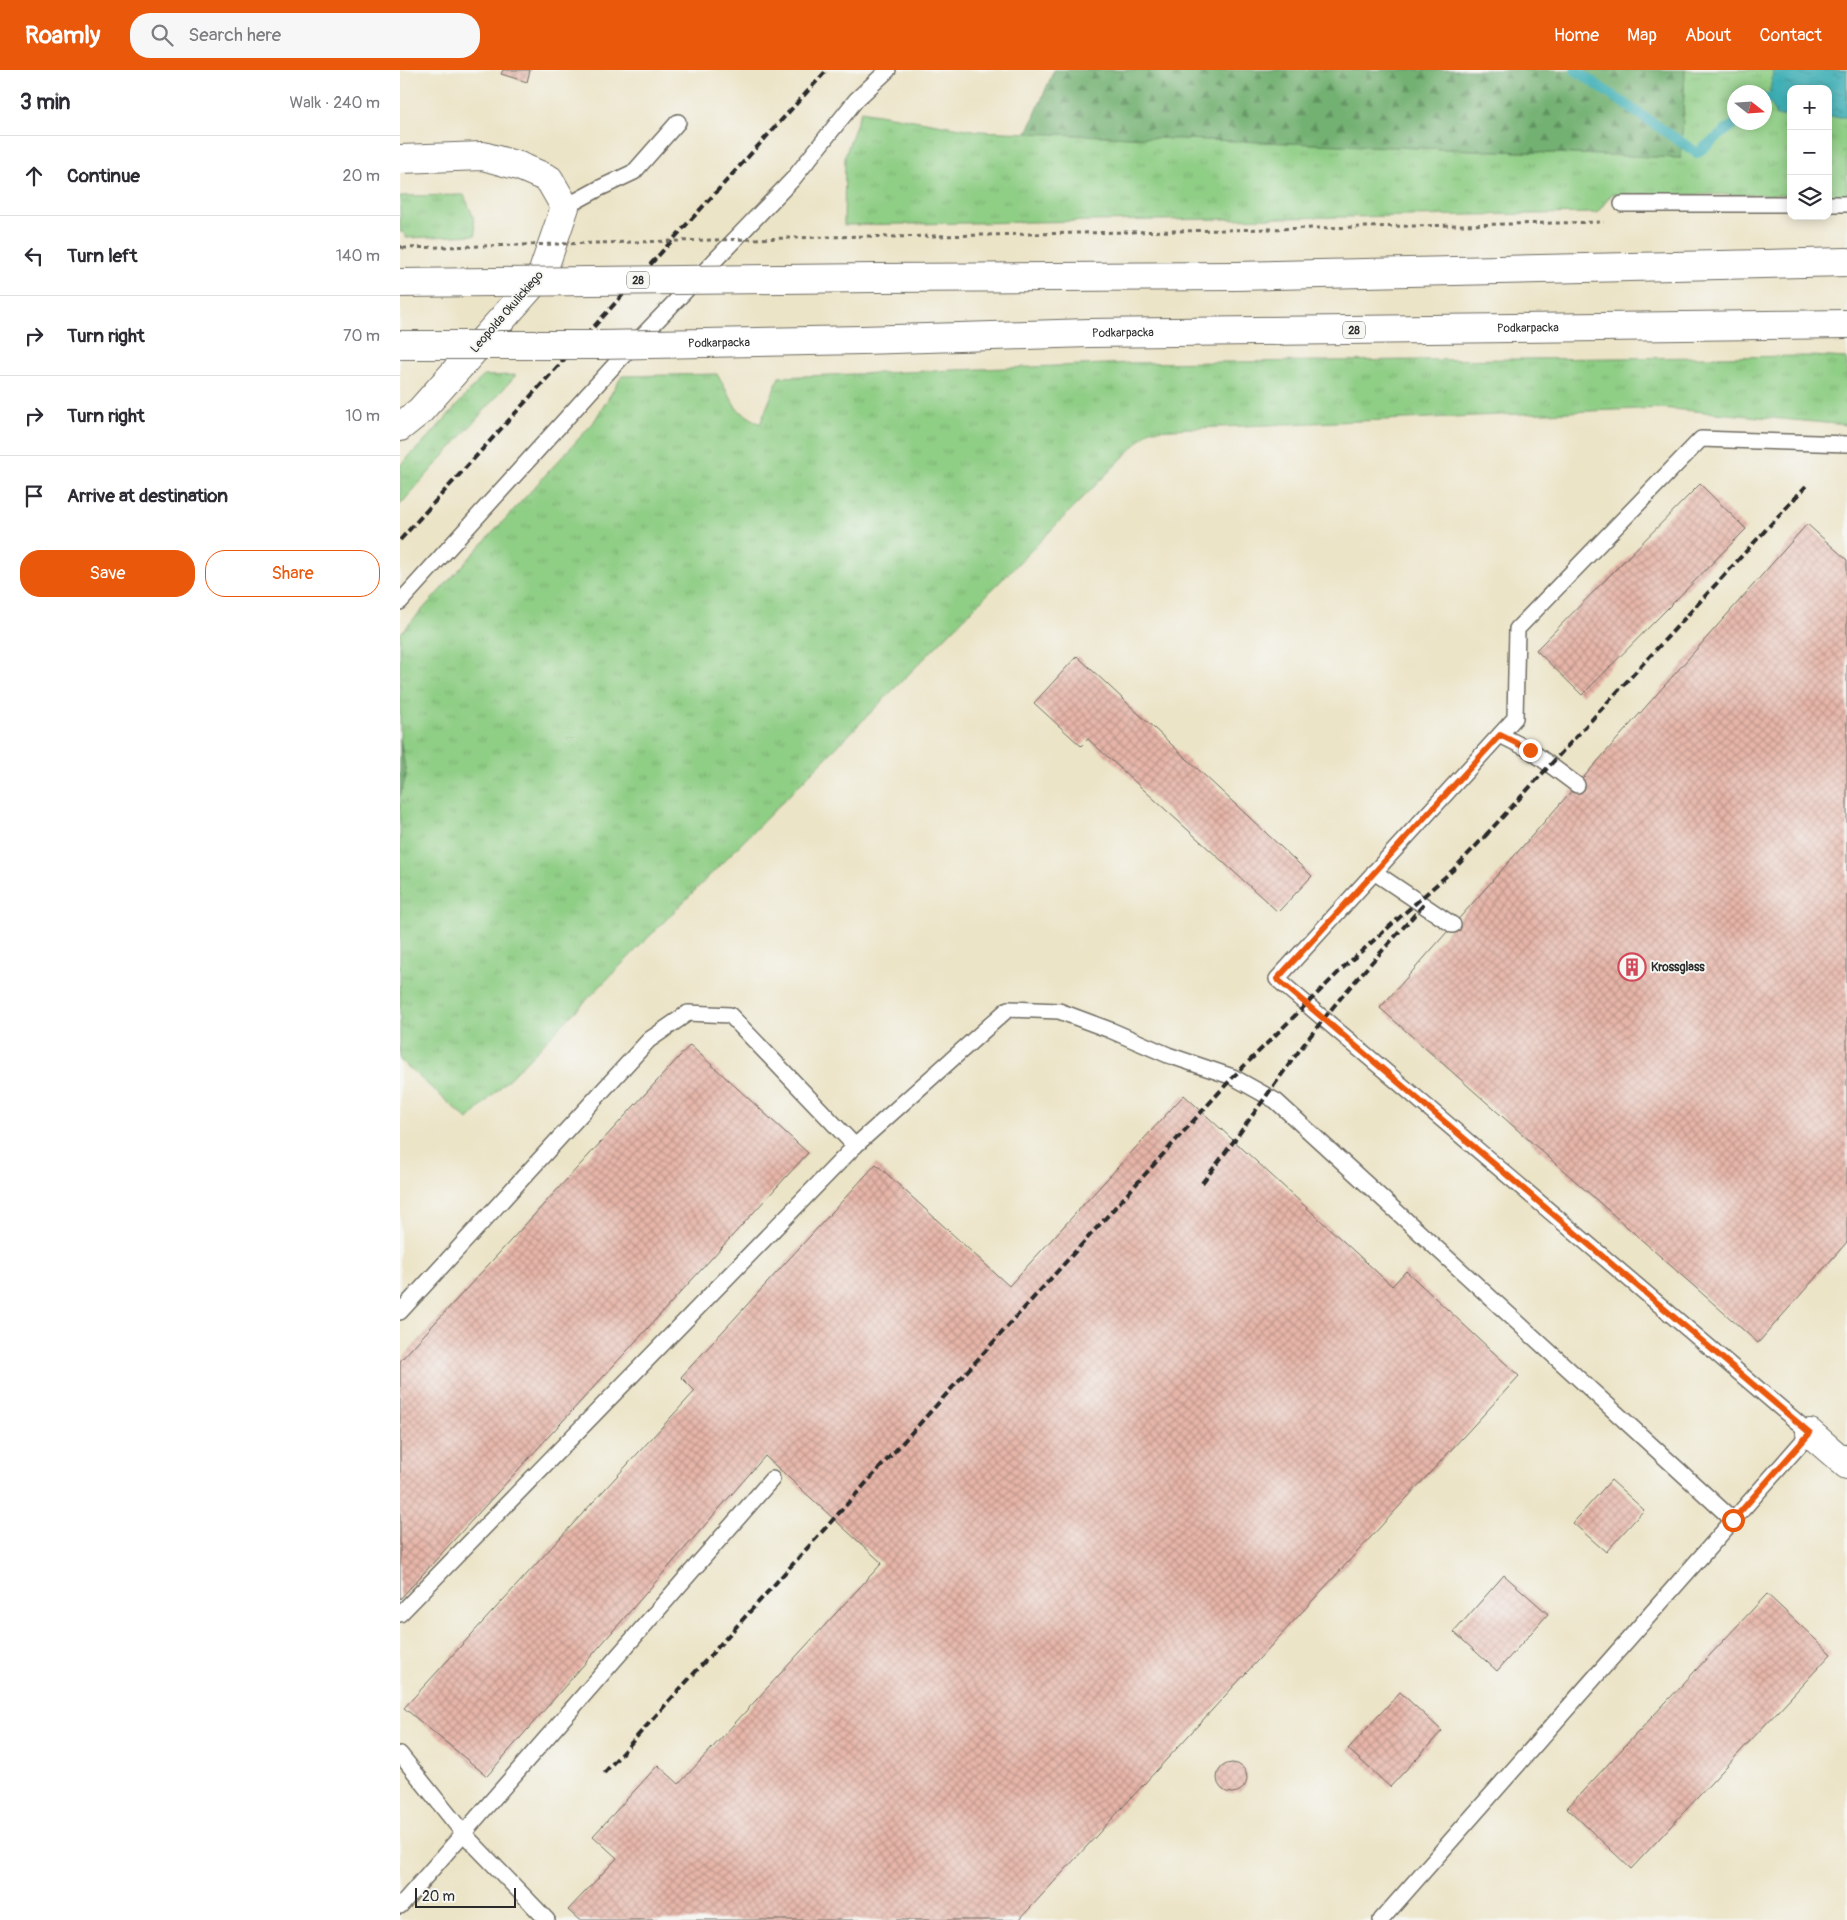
<!DOCTYPE html>
<meta charset="utf-8">
<style>
body{margin:0;font-family:Pangolin,sans-serif;background:#f7f7f7;color:#2b2b33}
.controls{position:absolute;right:15px;top:15px;display:grid;overflow:hidden;border-radius:10px;box-shadow:0 2px 12px #0003}
.controls button{width:45px;height:45px;display:grid;place-items:center;padding:0;border:0;border-bottom:1px solid #e1e1e2;background:#fff;color:#2b2b33;font:25px sans-serif}
.compass{position:absolute;left:1327px;top:15px;width:45px;height:45px;border-radius:50%;background:#fff;box-shadow:0 2px 12px #0003;rotate:107deg}
.scale{position:absolute;left:15px;bottom:12px;width:101px;box-sizing:border-box;padding-left:5px;border:2px solid #2b2b2b;border-top:0;font-size:14px;line-height:18px;white-space:nowrap;color:#2b2b2b;-webkit-text-stroke:4px #f6f6f2;paint-order:stroke}
.stop{position:absolute;width:15px;height:15px;margin:-11px;border:4px solid #ea580c;border-radius:50%;background:#fff}
.stop.end{background:#ea580c;border-color:#fff;box-shadow:0 1px 5px #0008}
.list{margin:0;padding:0;list-style:none}
h2{display:flex;justify-content:space-between;align-items:center;height:65px;margin:0;padding:0 20px;font-size:21px}
h2 small{font-size:16px;font-weight:400;color:#7c7c81}
.list li{display:grid;grid-template-columns:32px 1fr auto;gap:15px;align-items:center;box-sizing:border-box;height:80px;padding:0 20px;border-top:1px solid #e1e1e2}
.list b{display:block;font-size:19px;white-space:nowrap}
.list em{font-size:16px;font-style:normal;color:#7c7c81}
.actions{display:flex;gap:10px;padding:15px 20px}
.actions a{flex:1;padding:11px 0;border:1px solid #ea580c;border-radius:20px;text-align:center;font-size:18px;color:#ea580c}
.actions .main{background:#ea580c;color:#fff}
.icon{flex:none;width:28px;height:28px;fill:none;stroke:currentColor;stroke-width:2;stroke-linecap:round;stroke-linejoin:round}
.map{position:relative;flex:none;width:1447px;height:1850px;overflow:hidden}
header{display:flex;align-items:center;gap:30px;box-sizing:border-box;height:70px;padding:0 25px;background:#ea580c;color:#fff}
header strong{font-size:24px}
nav{display:flex;gap:28px;margin-inline-start:auto;font-size:18px}
.search{width:350px;height:45px;background:#f7f7f7;display:flex;align-items:center;gap:12px;box-sizing:border-box;padding:0 18px;border-radius:20px;color:#7c7c81;font-size:19px}
main{display:flex}
aside{flex:1;background:#fff}
.map>svg:first-child{display:block}
</style>
<header>
<strong>Roamly</strong>
<div class="search"><svg class="icon" aria-label="search" viewBox="0 0 24 24"><circle cx="10" cy="10" r="6"/><path d="M15 15l6 6"/></svg>Search here</div>
<nav><a>Home</a><a>Map</a><a>About</a><a>Contact</a></nav>
</header>
<main>
<aside>
<h2>3 min<small>Walk · 240 m</small></h2>
<ul class="list">
<li><svg class="icon" aria-label="ahead" viewBox="0 0 24 24"><path d="M12 20V5M6 11l6-6 6 6"/></svg><div><b>Continue</b></div><em>20 m</em></li>
<li><svg class="icon" aria-label="left" viewBox="0 0 24 24"><path d="M17 20v-9H6M10 6l-5 5 5 5"/></svg><div><b>Turn left</b></div><em>140 m</em></li>
<li><svg class="icon" aria-label="right" viewBox="0 0 24 24"><path d="M7 20v-9h11M14 6l5 5-5 5"/></svg><div><b>Turn right</b></div><em>70 m</em></li>
<li><svg class="icon" aria-label="right" viewBox="0 0 24 24"><path d="M7 20v-9h11M14 6l5 5-5 5"/></svg><div><b>Turn right</b></div><em>10 m</em></li>
<li><svg class="icon" aria-label="arrive" viewBox="0 0 24 24"><path d="M6 21V4h12l-3 4 3 4H6"/></svg><div><b>Arrive at destination</b></div></li>
</ul>
<div class="actions"><a class="main">Save</a><a>Share</a></div>
</aside>
<div class="map">
<svg width="1447" height="1850" viewBox="0 0 1447 1850">
<defs>
<pattern id="grass-tufts" width="24" height="20" patternUnits="userSpaceOnUse" patternTransform="scale(1.25)"><rect width="24" height="20" fill="#8fce85"/><path d="M3 7l-1-3M5 7V3M7 7l1-3M15 17l-1-3M17 17v-4M19 17l1-3" fill="none" stroke="#7cb173"/></pattern>
<pattern id="forest-firs" width="22" height="20" patternUnits="userSpaceOnUse" patternTransform="scale(1.25)"><rect width="22" height="20" fill="#73b172"/><path d="M5 1l3.5 6h-7zM16 11l3.5 6h-7z" fill="#5f905e"/></pattern>
<pattern id="water-ripples" width="26" height="14" patternUnits="userSpaceOnUse" patternTransform="scale(1.25)"><rect width="26" height="14" fill="#3dafb5"/><path d="M2 4q2-2 4 0t4 0M15 11q2-2 4 0t4 0" fill="none" stroke="#338f93"/></pattern>
<pattern id="building-cross-hatch" width="8" height="8" patternUnits="userSpaceOnUse" patternTransform="scale(1.25)"><rect width="8" height="8" fill="#e8b6a9"/><path d="M0 0l8 8M0 8l8-8" fill="none" stroke="#bc948a"/></pattern>
</defs>
<rect width="100%" height="100%" fill="#f6f6f2"/>
<filter id="ink" filterUnits="userSpaceOnUse"><feTurbulence type="fractalNoise" baseFrequency=".02" numOctaves="2"/><feDisplacementMap in="SourceGraphic" scale="10" xChannelSelector="R" yChannelSelector="G"/><feConvolveMatrix kernelMatrix="1 2 1 2 8 2 1 2 1" color-interpolation-filters="sRGB"/></filter>
<filter id="wash" filterUnits="userSpaceOnUse"><feTurbulence type="fractalNoise" baseFrequency=".0096" numOctaves="4" result="noise"/><feDisplacementMap in="SourceGraphic" scale="20" xChannelSelector="R" yChannelSelector="G"/><feGaussianBlur stdDeviation="1.12" result="paint"/><feColorMatrix in="noise" values="0 0 0 0 0 0 0 0 0 0 0 0 0 0 0 0 0 1.4 0 .05"/><feComposite in="paint" operator="in"/></filter>
<g filter="url(#wash)">
<rect width="100%" height="100%" fill="#ece4c7"/>
<g fill="url(#grass-tufts)" stroke="#5d7c58" fill-rule="evenodd">
<path d="M 1285,0 L 1447,0 L 1447,126 L 1428,126 L 1428,19 L 1391,19 L 1391,125 L 1212,124 L 1197,143 L 444,155 L 445,86 L 461,41 L 578,61 L 1281,88 ZM 1334,22 L 1364,22 L 1364,52 L 1334,52 Z"/>
<path d="M 64,125 L 73,146 L 76,165 L 7,168 L 3,162 L 0,162 L 0,126 Z"/>
<path d="M 1412,286 L 1447,288 L 1447,355 L 1261,338 L 750,360 L 68,1050 L 0,990 L 0,726 L 6,705 L 0,669 L 0,564 L 193,353 L 222,306 L 317,304 L 337,339 L 360,354 L 379,307 L 732,293 Z"/>
<path d="M 116,305 L 0,435 L 0,395 L 28,368 L 83,306 Z"/>
</g>
<g fill="url(#forest-firs)" stroke="#4f6e4e">
<path d="M 654,0 L 1285,0 L 1281,88 L 627,63 Z"/>
<path d="M 0,669 L 6,705 L 0,726 Z"/>
</g>
<path fill="url(#water-ripples)" stroke="#346d70" d="M 1373,0 L 1447,0 L 1447,47 L 1428,47 L 1428,19 L 1391,19 L 1391,46 L 1376,46 L 1369,28 Z"/>
<g fill="none" stroke-linecap="round" stroke-linejoin="round">
<g stroke="#3dafb5" stroke-width="10">
<path d="M 1175,0 L 1297,83 L 1337,52"/>
<path d="M 1364,31 L 1369,28 L 1391,23"/>
</g>
</g>
<g id="blocks">
<g fill="url(#building-cross-hatch)">
<path d="M 103,0 L 130,0 L 127,12 L 101,4 Z"/>
<path d="M 1300,414 L 1346,459 L 1182,625 L 1136,580 Z"/>
<path d="M 1407,454 L 1447,490 L 1447,1172 L 1358,1273 L 980,938 Z"/>
<path d="M 677,586 L 912,806 L 878,842 L 688,669 L 681,676 L 634,633 Z"/>
<path d="M 290,975 L 408,1083 L 0,1529 L 0,1291 Z"/>
<path d="M 784,1025 L 992,1216 L 1006,1201 L 1119,1306 L 619,1850 L 179,1850 L 168,1840 L 217,1788 L 193,1766 L 258,1695 L 279,1714 L 482,1493 L 365,1386 L 87,1706 L 4,1638 L 295,1321 L 281,1307 L 476,1094 L 609,1216 Z"/>
<path d="M 1211,1410 L 1244,1440 L 1206,1482 L 1173,1453 Z"/>
<path d="M 1104,1505 L 1148,1544 L 1097,1601 L 1054,1562 Z"/>
<path d="M 1367,1524 L 1431,1584 L 1231,1799 L 1167,1738 Z"/>
<path d="M 1000,1622 L 1042,1661 L 990,1717 L 948,1679 Z"/>
<circle cx="832" cy="1708" r="15"/>
</g>
</g>
</g>
<g filter="url(#ink)">
<use href="#blocks" fill-opacity="0" stroke="#6f6c62" stroke-width="1"/>
<g fill="none" stroke-linecap="round" stroke-linejoin="round">
<g stroke="#6f6c62" stroke-width="18">
<g id="service">
<path d="M 1222,134 L 1391,134"/>
<path d="M 1428,134 L 1447,134"/>
<path d="M 165,137 L 200,118 L 234,102 L 278,52"/>
<path d="M 0,532 L 220,289 L 393,109 L 456,30 L 488,0"/>
<path d="M 1100,665 L 1130,680 L 1177,715"/>
<path d="M 974,802 L 1053,855"/>
<path d="M 0,1242 L 249,970 L 288,943 L 330,945 L 455,1076"/>
<path d="M 0,1544 L 455,1076 L 608,939 L 659,941 L 710,960 L 768,985 L 833,1007 L 876,1031 L 1333,1450"/>
<path d="M 0,1684 L 64,1764 L 147,1850"/>
<path d="M 0,1836 L 372,1409"/>
<path d="M 981,1850 L 1410,1363 L 877,909 L 1115,648 L 1117,559 L 1301,369 L 1447,374"/>
</g>
</g>
<g stroke="#6f6c62" stroke-width="30">
<g id="minor">
<path d="M 0,89 L 83,86 L 119,96 L 149,109 L 165,137 L 142,204 L 20,341 L 0,357"/>
<path d="M 1410,1363 L 1447,1395"/>
</g>
</g>
<g stroke="#6f6c62" stroke-width="30">
<g id="primary">
<path d="M 476,208 L 836,206 L 1447,192"/>
<path id="s1" d="M 462,270 L 689,263 L 1447,254"/>
</g>
</g>
<g stroke="#6f6c62" stroke-width="3" stroke-dasharray="4 4" stroke-linecap="butt">
<path d="M 468,166 L 488,167 L 1204,152"/>
<path d="M 0,176 L 3,178"/>
</g>
<use href="#service" stroke="#fff" stroke-width="15"/>
<use href="#minor" stroke="#fff" stroke-width="28"/>
<use href="#primary" stroke="#fff" stroke-width="28"/>
<g stroke="#2b2b2b" stroke-width="4" stroke-dasharray="8 4" stroke-linecap="butt">
<path d="M 0,470 L 427,0"/>
<path d="M 1085,766 L 1406,416"/>
<path d="M 802,1113 C 844,1060 880,1004 922,951 C 954,910 991,872 1025,833"/>
<path d="M 204,1703 L 833,1007 L 945,896 L 1053,800 L 1090,761"/>
</g>
<g stroke="#6f6c62" stroke-width="30" stroke-linecap="butt">
<g id="primary-bridge">
<path d="M 0,213 L 476,208"/>
<path id="s2" d="M 0,275 L 199,275 L 462,270"/>
</g>
</g>
<path stroke="#6f6c62" stroke-width="3" stroke-dasharray="4 4" stroke-linecap="butt" d="M 3,178 L 468,166"/>
<use href="#primary-bridge" stroke="#fff" stroke-width="28"/>
</g>
</g>
<g fill="none" stroke-linecap="round" stroke-linejoin="round" filter="url(#ink)">
<path stroke="#ea580c" stroke-width="6" d="M 1130,680 L 1100,665 L 877,909 L 1410,1363 L 1333,1450"/>
</g>
<defs>
<g id="building-ring" transform="scale(1.4375)"><circle r="9.5" fill="#f6f6f2" stroke="#d1495b" stroke-width="1.5"/><path d="M-4-6H4V6H1V3H-1V6H-4ZM-2.5-4.3h1.7v1.8h-1.7ZM.8-4.3h1.7v1.8H.8ZM-2.5-1h1.7V.8h-1.7ZM.8-1h1.7V.8H.8Z" fill="#d1495b"/></g>
</defs>
<g fill-rule="evenodd">
<use href="#building-ring" x="1232" y="897"/>
</g>
<g text-anchor="middle" dominant-baseline="central" stroke-width="4" stroke-linejoin="round" paint-order="stroke">
<g fill="#f6f6f2" stroke="#686867" stroke-width="1">
<rect x="227" y="201.5" width="22" height="17" rx="4"/>
<rect x="943" y="251.5" width="22" height="17" rx="4"/>
</g>
<g font-size="11" font-weight="bold" fill="#2b2b2b">
<text x="238" y="210">28</text>
<text x="954" y="260">28</text>
</g>
<g font-size="12" fill="#2b2b2b" stroke="#f6f6f2">
<text transform="translate(107 242) rotate(-49)">Leopolda Okulickiego</text>
<text stroke="none"><textPath href="#s1" startOffset="666">Podkarpacka</textPath></text>
<text stroke="none"><textPath href="#s1" startOffset="261">Podkarpacka</textPath></text>
<text stroke="none"><textPath href="#s2" startOffset="319">Podkarpacka</textPath></text>
</g>
<g font-size="12" font-weight="bold" fill="#2b2b2b" stroke="#f6f6f2" text-anchor="start">
<text x="1251" y="897">Krossglass</text>
</g>
</g>
</svg>
<div class="controls">
<button>+</button>
<button>−</button>
<button><svg class="icon" aria-label="layers" viewBox="0 0 24 24"><path d="M12 4l9 5-9 5-9-5zM3 14l9 5 9-5"/></svg></button>
</div>
<svg class="compass" viewBox="-18 -18 36 36"><path d="M0-13l5 13h-10z" fill="#e53935"/><path d="M0 13l5-13h-10z" fill="#7c7c81"/></svg>
<div class="scale">20 m</div>
<div class="stop" style="left:1333px;top:1450px"></div>
<div class="stop end" style="left:1130px;top:680px"></div>
</div>
</main>
